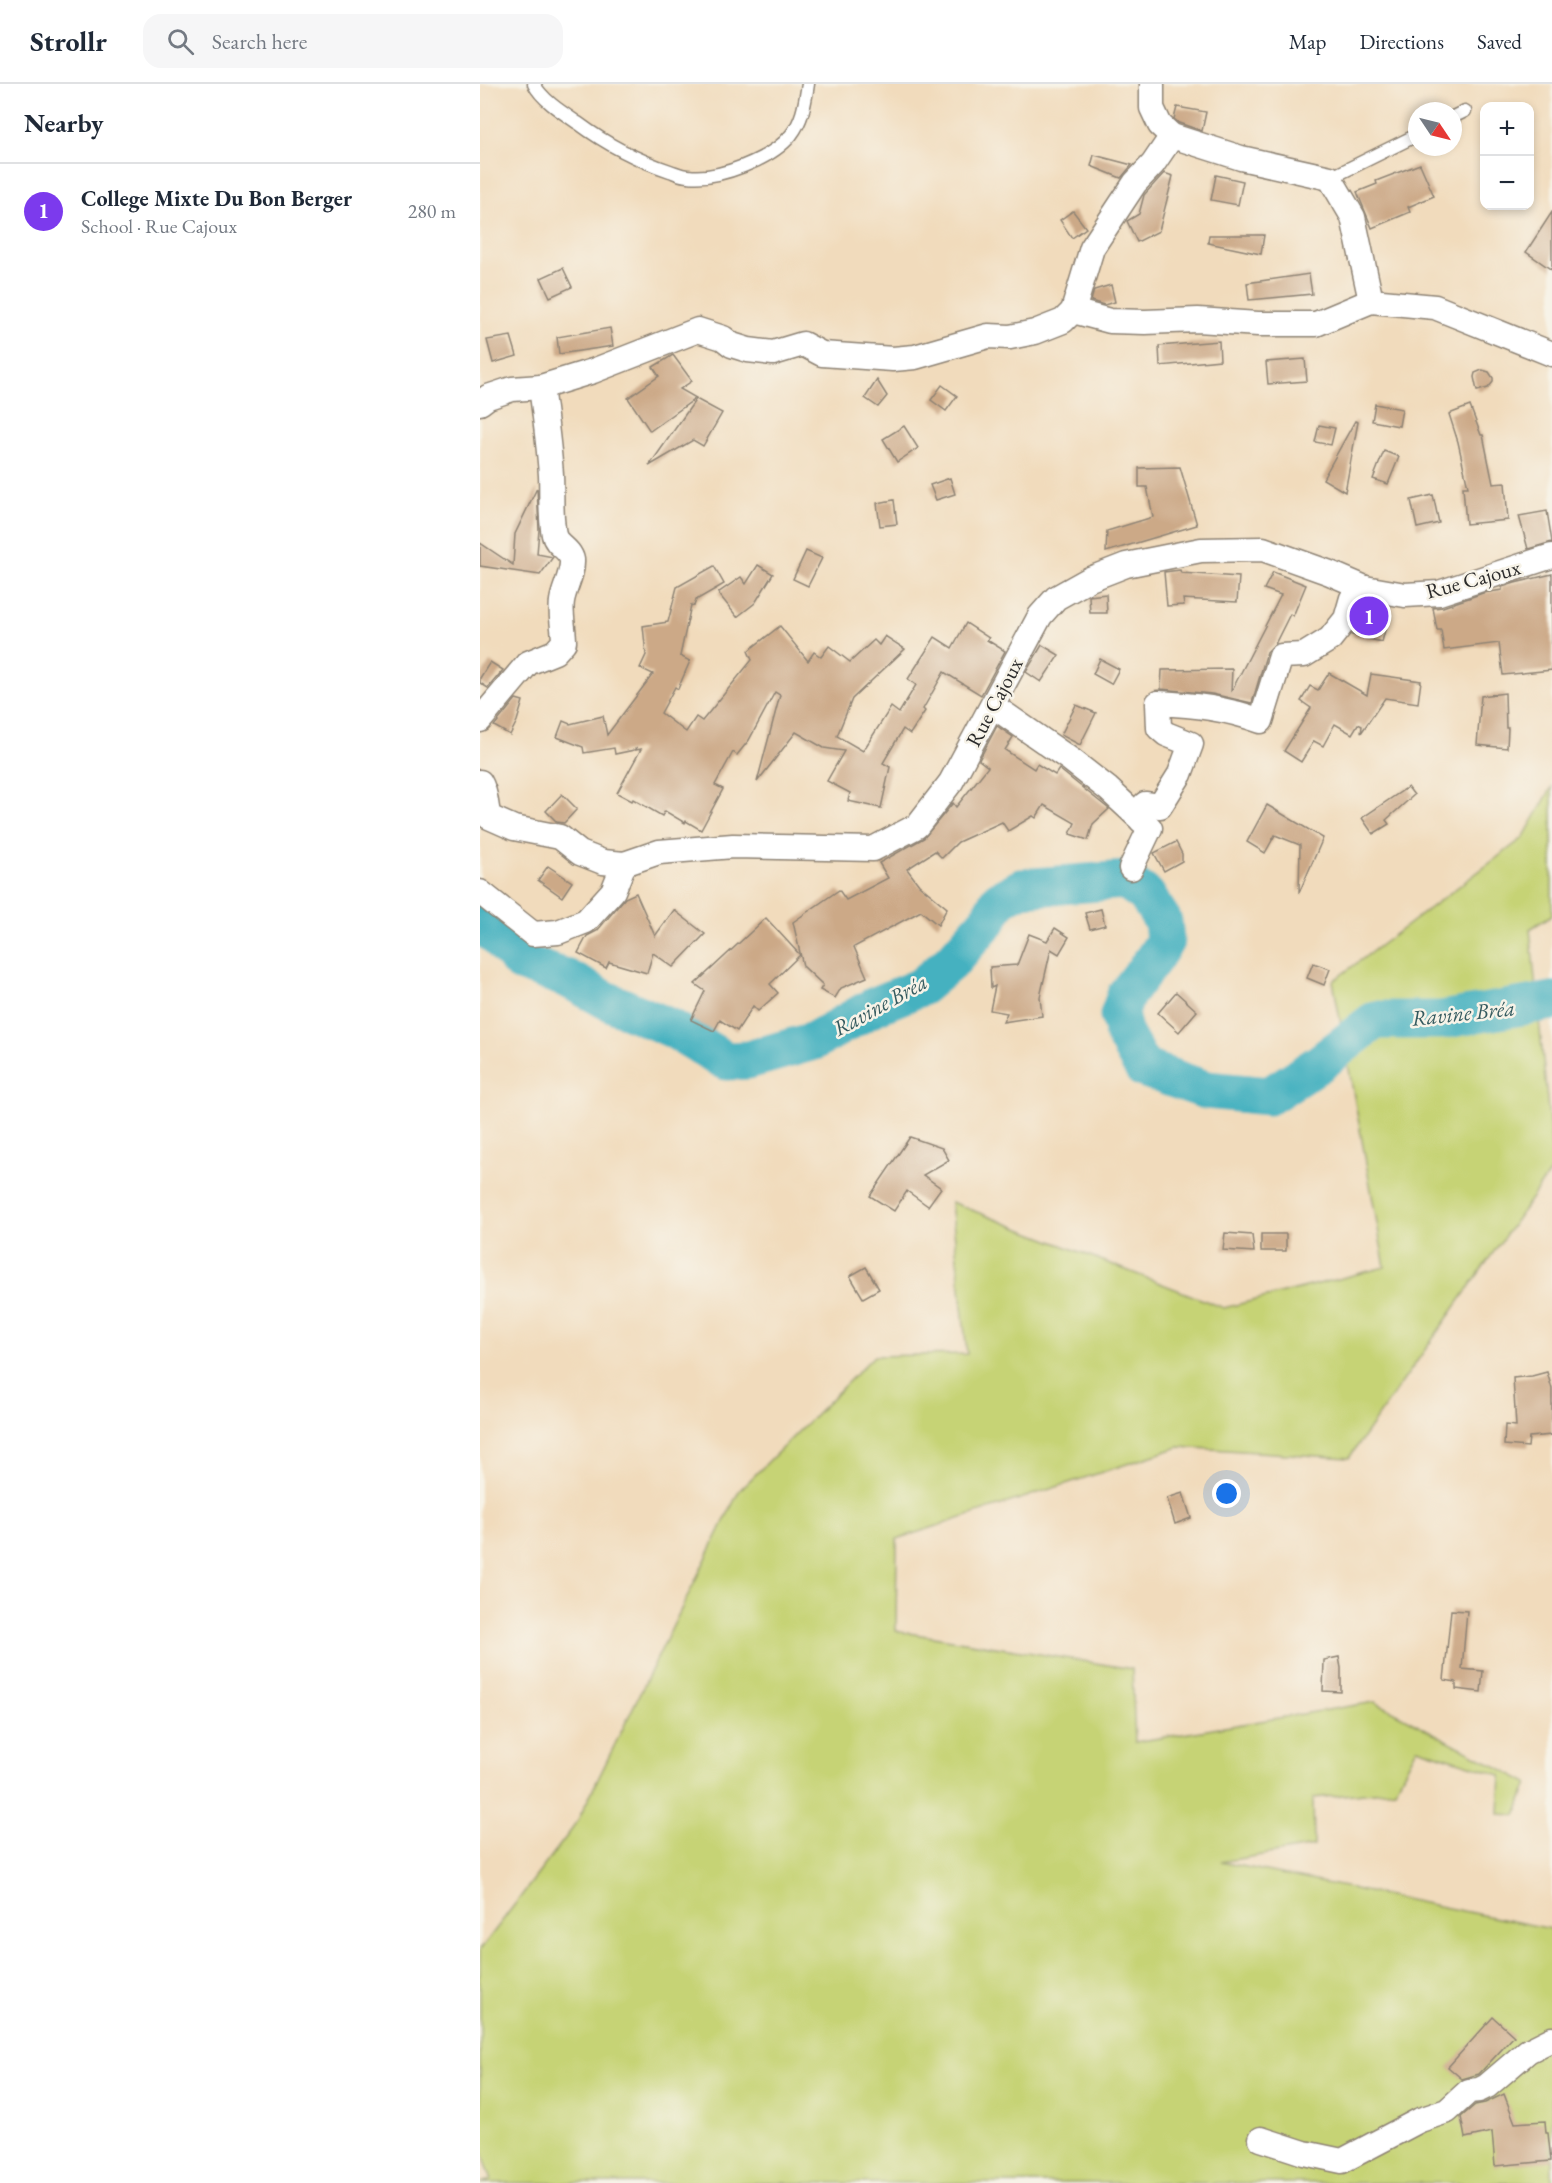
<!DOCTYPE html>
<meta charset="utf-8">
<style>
body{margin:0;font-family:"EB Garamond",serif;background:#f6f6f7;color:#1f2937}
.controls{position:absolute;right:18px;top:18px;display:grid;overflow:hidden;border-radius:12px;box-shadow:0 3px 9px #0003}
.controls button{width:54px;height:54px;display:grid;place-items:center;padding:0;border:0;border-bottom:2px solid #e0e1e3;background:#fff;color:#1f2937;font:30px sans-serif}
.compass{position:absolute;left:928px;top:18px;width:54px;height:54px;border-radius:50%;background:#fff;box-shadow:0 3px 9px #0003;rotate:125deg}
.you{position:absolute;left:747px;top:1410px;width:21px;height:21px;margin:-15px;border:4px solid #fff;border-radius:50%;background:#1a73e8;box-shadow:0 0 0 9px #1a73e833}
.badge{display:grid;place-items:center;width:39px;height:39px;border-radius:50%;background:#7c3aed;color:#fff;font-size:20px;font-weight:700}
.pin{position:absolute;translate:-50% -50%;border:3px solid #fff;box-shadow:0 2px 6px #0006}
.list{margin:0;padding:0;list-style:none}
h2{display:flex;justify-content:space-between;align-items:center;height:78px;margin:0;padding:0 24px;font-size:26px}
h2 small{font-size:20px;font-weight:400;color:#747a83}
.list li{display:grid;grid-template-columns:39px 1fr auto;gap:18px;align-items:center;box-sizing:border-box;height:96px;padding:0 24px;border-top:2px solid #e0e1e3}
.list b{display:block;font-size:22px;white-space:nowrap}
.list p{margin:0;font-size:20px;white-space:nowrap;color:#747a83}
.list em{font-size:20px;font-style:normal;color:#747a83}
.icon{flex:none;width:33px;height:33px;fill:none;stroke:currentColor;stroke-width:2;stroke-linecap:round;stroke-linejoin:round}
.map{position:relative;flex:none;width:1072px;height:2099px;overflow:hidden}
header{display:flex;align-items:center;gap:36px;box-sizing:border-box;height:84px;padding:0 30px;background:#fff;border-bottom:2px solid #e0e1e3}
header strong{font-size:28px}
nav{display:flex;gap:33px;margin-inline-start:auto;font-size:21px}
.search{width:420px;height:54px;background:#f6f6f7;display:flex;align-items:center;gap:15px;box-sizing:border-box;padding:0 21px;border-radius:18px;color:#747a83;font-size:22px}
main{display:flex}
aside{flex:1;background:#fff}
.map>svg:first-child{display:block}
</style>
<header>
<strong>Strollr</strong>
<div class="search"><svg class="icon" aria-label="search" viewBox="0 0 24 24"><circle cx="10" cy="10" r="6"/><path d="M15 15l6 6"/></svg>Search here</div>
<nav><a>Map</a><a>Directions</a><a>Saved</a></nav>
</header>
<main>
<aside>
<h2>Nearby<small></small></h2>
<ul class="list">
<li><span class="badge">1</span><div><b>College Mixte Du Bon Berger</b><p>School · Rue Cajoux</p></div><em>280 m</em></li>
</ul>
</aside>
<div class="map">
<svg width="1072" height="2099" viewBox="0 0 1072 2099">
<rect width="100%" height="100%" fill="#f7f3e8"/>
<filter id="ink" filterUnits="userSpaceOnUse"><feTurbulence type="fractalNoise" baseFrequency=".0167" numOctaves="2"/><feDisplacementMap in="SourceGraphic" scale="12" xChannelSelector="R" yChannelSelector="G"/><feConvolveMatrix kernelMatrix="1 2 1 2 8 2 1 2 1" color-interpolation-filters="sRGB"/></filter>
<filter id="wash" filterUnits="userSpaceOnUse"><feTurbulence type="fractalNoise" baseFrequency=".008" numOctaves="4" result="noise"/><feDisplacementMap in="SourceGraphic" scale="24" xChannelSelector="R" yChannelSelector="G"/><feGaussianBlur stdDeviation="1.35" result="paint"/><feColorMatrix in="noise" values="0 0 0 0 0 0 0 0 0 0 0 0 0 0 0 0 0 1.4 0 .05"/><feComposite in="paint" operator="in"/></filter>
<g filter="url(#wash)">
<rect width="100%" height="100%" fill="#f1dbbc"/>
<path fill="#c6d375" stroke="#787f50" stroke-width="1.5" d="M 1072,703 L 1072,831 L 1050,845 L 1072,1066 L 1072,1085 L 869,1374 L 699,1363 L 417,1455 L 416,1547 L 652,1585 L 655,1658 L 895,1618 L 1048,1699 L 1036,1731 L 1019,1730 L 1021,1691 L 937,1664 L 915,1706 L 833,1714 L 834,1762 L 741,1778 L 1072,1845 L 1072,2099 L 0,2099 L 12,2096 L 0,2063 L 0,1866 L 96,1740 L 259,1407 L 394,1272 L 487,1270 L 471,1118 L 744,1224 L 905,1183 L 853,897 L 1043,754 Z"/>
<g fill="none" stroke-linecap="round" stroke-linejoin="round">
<path stroke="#44b1c0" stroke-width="39" d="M 0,840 L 18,853 L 40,878 L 88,895 L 128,917 L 193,945 L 246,977 L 268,976 L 334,957 L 395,922 L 441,903 L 473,876 L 508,836 L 519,816 L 541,804 L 645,796 L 666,811 L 683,837 L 685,857 L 674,874 L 646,911 L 639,931 L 644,950 L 663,984 L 726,1006 L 789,1012 L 840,979 L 895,936 L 961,936 L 1072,917"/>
</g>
<g id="blocks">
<g fill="#cca987">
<path d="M 697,23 L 726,28 L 722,47 L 699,39 L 694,35 Z"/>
<path d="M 614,71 L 652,81 L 641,94 L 611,82 Z"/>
<path d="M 940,80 L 954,112 L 928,123 L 930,128 L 892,144 L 877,108 L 897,100 L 896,97 Z"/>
<path d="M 684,89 L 693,92 L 679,147 L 657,158 L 647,137 L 659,130 L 664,111 Z"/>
<path d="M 736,91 L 763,97 L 758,121 L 731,116 Z"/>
<path d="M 593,127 L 606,144 L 592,154 L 580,136 Z"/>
<path d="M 1072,128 L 1072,186 L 1046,168 Z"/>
<path d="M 729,151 L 784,151 L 781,170 L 728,159 Z"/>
<path d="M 83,184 L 92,203 L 70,213 L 61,194 Z"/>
<path d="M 829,190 L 832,210 L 769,216 L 767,199 Z"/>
<path d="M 631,201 L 635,218 L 624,221 L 611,217 L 614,206 Z"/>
<path d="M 130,244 L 133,262 L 79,270 L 77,253 Z"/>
<path d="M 31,252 L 37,272 L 13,279 L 7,256 Z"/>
<path d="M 739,257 L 740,276 L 680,282 L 679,262 Z"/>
<path d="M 193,271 L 212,297 L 200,305 L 216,314 L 170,347 L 148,314 L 179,292 L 173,283 Z"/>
<path d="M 825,275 L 827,297 L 788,300 L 786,278 Z"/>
<path d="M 1002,286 L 1009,288 L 1013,294 L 1013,298 L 1008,304 L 997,307 L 994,293 L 995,289 Z"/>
<path d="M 397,296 L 407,312 L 398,323 L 385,314 Z"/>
<path d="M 462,301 L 477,312 L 466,327 L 451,316 Z"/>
<path d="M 216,315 L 242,329 L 223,362 L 213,356 L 169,382 Z"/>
<path d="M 895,320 L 922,325 L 919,342 L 892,337 Z"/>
<path d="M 990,322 L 1001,351 L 1003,351 L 1013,400 L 1025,399 L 1028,436 L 986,440 L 983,403 L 988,403 L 978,358 L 969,330 Z"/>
<path d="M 875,337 L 878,338 L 865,408 L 843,395 Z"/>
<path d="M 839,341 L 855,344 L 851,361 L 835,358 Z"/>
<path d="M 424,342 L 438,364 L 417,378 L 403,355 Z"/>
<path d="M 904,367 L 919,373 L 908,400 L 893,395 Z"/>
<path d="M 700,383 L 717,441 L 626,468 L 627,447 L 673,433 L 667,403 L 659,403 L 659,384 Z"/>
<path d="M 470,394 L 475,410 L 456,416 L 450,401 Z"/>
<path d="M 57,404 L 59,446 L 57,470 L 73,473 L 60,491 L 0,482 L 0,459 L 33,481 L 35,450 Z"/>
<path d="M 953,411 L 959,439 L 937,444 L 931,416 Z"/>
<path d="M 414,416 L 417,440 L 400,442 L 397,419 Z"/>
<path d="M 1067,427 L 1072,458 L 1048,465 L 1039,432 Z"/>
<path d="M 326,467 L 342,474 L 328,502 L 313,495 Z"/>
<path d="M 278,481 L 293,490 L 275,519 L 257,533 L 238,509 L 261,493 L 266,500 Z"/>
<path d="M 234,482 L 244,500 L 216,516 L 214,522 L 211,521 L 200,572 L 210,577 L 198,605 L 195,603 L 181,629 L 206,648 L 216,633 L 222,637 L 272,576 L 268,567 L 300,542 L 328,577 L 334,568 L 341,573 L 349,562 L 370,578 L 394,556 L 399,561 L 405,552 L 425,565 L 372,615 L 357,652 L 383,667 L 411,623 L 419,629 L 436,601 L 428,595 L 455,553 L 472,564 L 486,539 L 509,554 L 507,556 L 525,567 L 501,611 L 464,588 L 443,625 L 445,627 L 430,650 L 423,645 L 403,679 L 410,683 L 401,724 L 368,717 L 370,709 L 347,697 L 364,667 L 344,664 L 316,648 L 277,698 L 300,611 L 295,608 L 269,656 L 257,671 L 253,668 L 235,701 L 243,705 L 221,746 L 206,737 L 205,739 L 185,727 L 182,732 L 153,715 L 152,717 L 137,709 L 161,665 L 156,666 L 157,663 L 154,666 L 135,670 L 134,664 L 104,669 L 103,663 L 77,653 L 83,637 L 90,640 L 123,632 L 127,651 L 173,590 L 160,584 L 166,571 L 163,542 L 188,538 L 197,503 Z"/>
<path d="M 700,486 L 701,489 L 759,493 L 757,518 L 703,515 L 704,521 L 687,522 L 684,488 Z"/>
<path d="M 793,488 L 826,501 L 813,532 L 810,530 L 795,560 L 787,568 L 772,619 L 732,610 L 681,605 L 682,586 L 752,585 L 751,608 L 801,511 L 784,505 Z"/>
<path d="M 1072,490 L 1072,586 L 1023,591 L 1019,559 L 964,566 L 961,546 L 957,546 L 953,524 L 963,523 L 1003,509 L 1022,506 L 1022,503 L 1035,499 Z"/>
<path d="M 626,510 L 627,529 L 610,529 L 609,512 Z"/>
<path d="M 884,524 L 909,530 L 902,558 L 872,551 L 880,539 Z"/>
<path d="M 562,561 L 579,571 L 561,598 L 546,588 Z"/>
<path d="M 620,575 L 639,585 L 631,600 L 613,590 Z"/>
<path d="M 10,578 L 23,586 L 8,604 L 0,599 L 0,594 Z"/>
<path d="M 849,589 L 887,611 L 891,590 L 941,597 L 938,619 L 905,614 L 881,649 L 882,642 L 878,640 L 872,650 L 855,640 L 843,662 L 834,657 L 821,678 L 804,667 L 831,624 L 821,617 L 830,602 L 838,606 Z"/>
<path d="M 1025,609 L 1026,644 L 1028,644 L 1027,664 L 997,661 L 1001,612 Z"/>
<path d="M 36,615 L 43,617 L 37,637 L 30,651 L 14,642 Z"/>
<path d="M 596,621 L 616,629 L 600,661 L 581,651 Z"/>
<path d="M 517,642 L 533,653 L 525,666 L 554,685 L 557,680 L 575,691 L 579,685 L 629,725 L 613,740 L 608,756 L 590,750 L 595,739 L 564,721 L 556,734 L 553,732 L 528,747 L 522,738 L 478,758 L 462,774 L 455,767 L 427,785 L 439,801 L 467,824 L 458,841 L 441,827 L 374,863 L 387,893 L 361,904 L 355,914 L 340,906 L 343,901 L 323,882 L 313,838 L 359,806 L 366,816 L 408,794 L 399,779 L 444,754 L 473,719 L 476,723 L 508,683 L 499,676 Z"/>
<path d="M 928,703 L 934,711 L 906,736 L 909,740 L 893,750 L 882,734 Z"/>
<path d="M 82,710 L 97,725 L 84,739 L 77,738 L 66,727 Z"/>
<path d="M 787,721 L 843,754 L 819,809 L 820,761 L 795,751 L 785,769 L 767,758 Z"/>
<path d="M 696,758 L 702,770 L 702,777 L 684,787 L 674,769 Z"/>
<path d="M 68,782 L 92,798 L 82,813 L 58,796 Z"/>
<path d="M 156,809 L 175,852 L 194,826 L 225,850 L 193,883 L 173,869 L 167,889 L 129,878 L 126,884 L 98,869 L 107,852 L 117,847 L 145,814 Z"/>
<path d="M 621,825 L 625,841 L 610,845 L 605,829 Z"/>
<path d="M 286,834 L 320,871 L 290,900 L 298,909 L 278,927 L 273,922 L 257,947 L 240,936 L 234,947 L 211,936 L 225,907 L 215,900 Z"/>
<path d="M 575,844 L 589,853 L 579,870 L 571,865 L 560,913 L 562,932 L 523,938 L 527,929 L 510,926 L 515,902 L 511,904 L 510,883 L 537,881 L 549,850 L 567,857 Z"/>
<path d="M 833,879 L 850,885 L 844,901 L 827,894 Z"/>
<path d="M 696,908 L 717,927 L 699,948 L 678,929 Z"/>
<path d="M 430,1053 L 462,1064 L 469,1076 L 443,1091 L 461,1104 L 448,1122 L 427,1107 L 414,1127 L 390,1112 Z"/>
<path d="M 745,1149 L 772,1151 L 774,1168 L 743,1166 Z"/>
<rect x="781" y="1150" width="25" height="17"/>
<path d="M 386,1183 L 399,1205 L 383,1214 L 370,1192 Z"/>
<path d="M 1067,1288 L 1072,1305 L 1072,1351 L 1049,1353 L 1048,1363 L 1024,1361 L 1025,1341 L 1036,1342 L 1033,1294 L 1052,1292 Z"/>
<path d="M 703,1409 L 711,1434 L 695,1440 L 687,1414 Z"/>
<path d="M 971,1526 L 987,1527 L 982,1585 L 1003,1587 L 1001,1608 L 976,1605 L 976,1598 L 964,1596 Z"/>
<path d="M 859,1573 L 861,1584 L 861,1608 L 843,1607 L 844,1576 Z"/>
<path d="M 1013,1933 L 1034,1952 L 999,1990 L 982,1995 L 968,1983 Z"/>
<path d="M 1024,2010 L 1035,2039 L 1065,2037 L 1066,2049 L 1068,2049 L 1071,2077 L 1015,2082 L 1012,2048 L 985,2054 L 981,2033 L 995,2021 L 1005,2019 Z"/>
</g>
</g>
</g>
<g filter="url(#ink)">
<use href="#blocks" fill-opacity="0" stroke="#8e8374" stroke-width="1.5"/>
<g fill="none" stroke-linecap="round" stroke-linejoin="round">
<g stroke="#8e8374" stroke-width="15">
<g id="lane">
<path d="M 54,0 C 62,16 83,29 98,39 C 126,60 157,76 190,87 C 196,89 202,92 208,92 C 238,96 292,75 311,51 C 323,36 325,18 328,0"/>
<path d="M 973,33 L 985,27"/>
<path d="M 850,94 L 937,51"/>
</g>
</g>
<g stroke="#8e8374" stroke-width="27">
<g id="street">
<path d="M 672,0 L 672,24 L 680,41 L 692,52 L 761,74 L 850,94 L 873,133 L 891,217 L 955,223 L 1072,270"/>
<path d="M 593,227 L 630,237 L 665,238 L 718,236 L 778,240 L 836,240 L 891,217"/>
<path d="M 0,319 L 8,313 L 32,305 L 61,303 L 113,287 L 218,246 L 243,254 L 252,261 L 268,266 L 293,269 L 323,260 L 342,270 L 413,275 L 435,273 L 508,252 L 530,253 L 555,248 L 583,237 L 593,227 L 612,164 L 655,99 L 673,80 L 692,52"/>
<path d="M 513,622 L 591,676 L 628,705 L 670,744 L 651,784"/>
<path d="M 0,636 L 48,579 L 75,568 L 84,558 C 84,544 80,530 82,517 C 84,504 93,490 92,476 C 90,465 76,461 74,451 C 70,431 72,411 71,391 C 69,361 65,332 61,303"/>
<path d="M 0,698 C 7,710 5,720 9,733 L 34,744 L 80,753 L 100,769 L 123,778 L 144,780"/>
<path d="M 662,737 L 661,728 L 665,720 L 680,722 L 700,690 L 711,660 L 686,650 L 679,644 L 678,619 C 715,621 745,624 781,637 L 801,572 L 824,571 L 850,555 L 866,535 L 872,514 L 885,504"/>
<path d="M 0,808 L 53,850 L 78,848 L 106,837 L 133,807 L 144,780 L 179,768 L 253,762 L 393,765 L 437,742 L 471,698 L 560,532 L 576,514 L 610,495 L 646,481 L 721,466 L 783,465 L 850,489 L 885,504 L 925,511 L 959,509 L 1072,472"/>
<path d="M 781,2055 L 824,2069 L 862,2077 L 940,2036 L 967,2027 L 989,2007 L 999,2006 L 1007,2002 L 1048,1967 L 1072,1955"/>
</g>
</g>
<use href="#lane" stroke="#fff" stroke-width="12"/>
<use href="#street" stroke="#fff" stroke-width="24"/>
</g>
</g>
<g text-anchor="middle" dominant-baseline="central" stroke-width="5" stroke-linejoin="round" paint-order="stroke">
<g font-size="21" fill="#2b2b2b" stroke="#f7f3e8">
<text transform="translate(993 495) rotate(-15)">Rue Cajoux</text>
<text transform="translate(514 618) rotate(-62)">Rue Cajoux</text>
</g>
<g font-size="22" font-style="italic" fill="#345a5f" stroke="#f7f3e8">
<text transform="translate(400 921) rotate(-29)">Ravine Bréa</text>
<text transform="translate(983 929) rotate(-6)">Ravine Bréa</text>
</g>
</g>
</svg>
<div class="controls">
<button>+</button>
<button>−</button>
</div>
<svg class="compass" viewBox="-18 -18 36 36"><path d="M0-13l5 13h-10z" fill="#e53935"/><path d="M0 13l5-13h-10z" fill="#747a83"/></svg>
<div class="you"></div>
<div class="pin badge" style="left:889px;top:532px">1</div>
</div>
</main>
